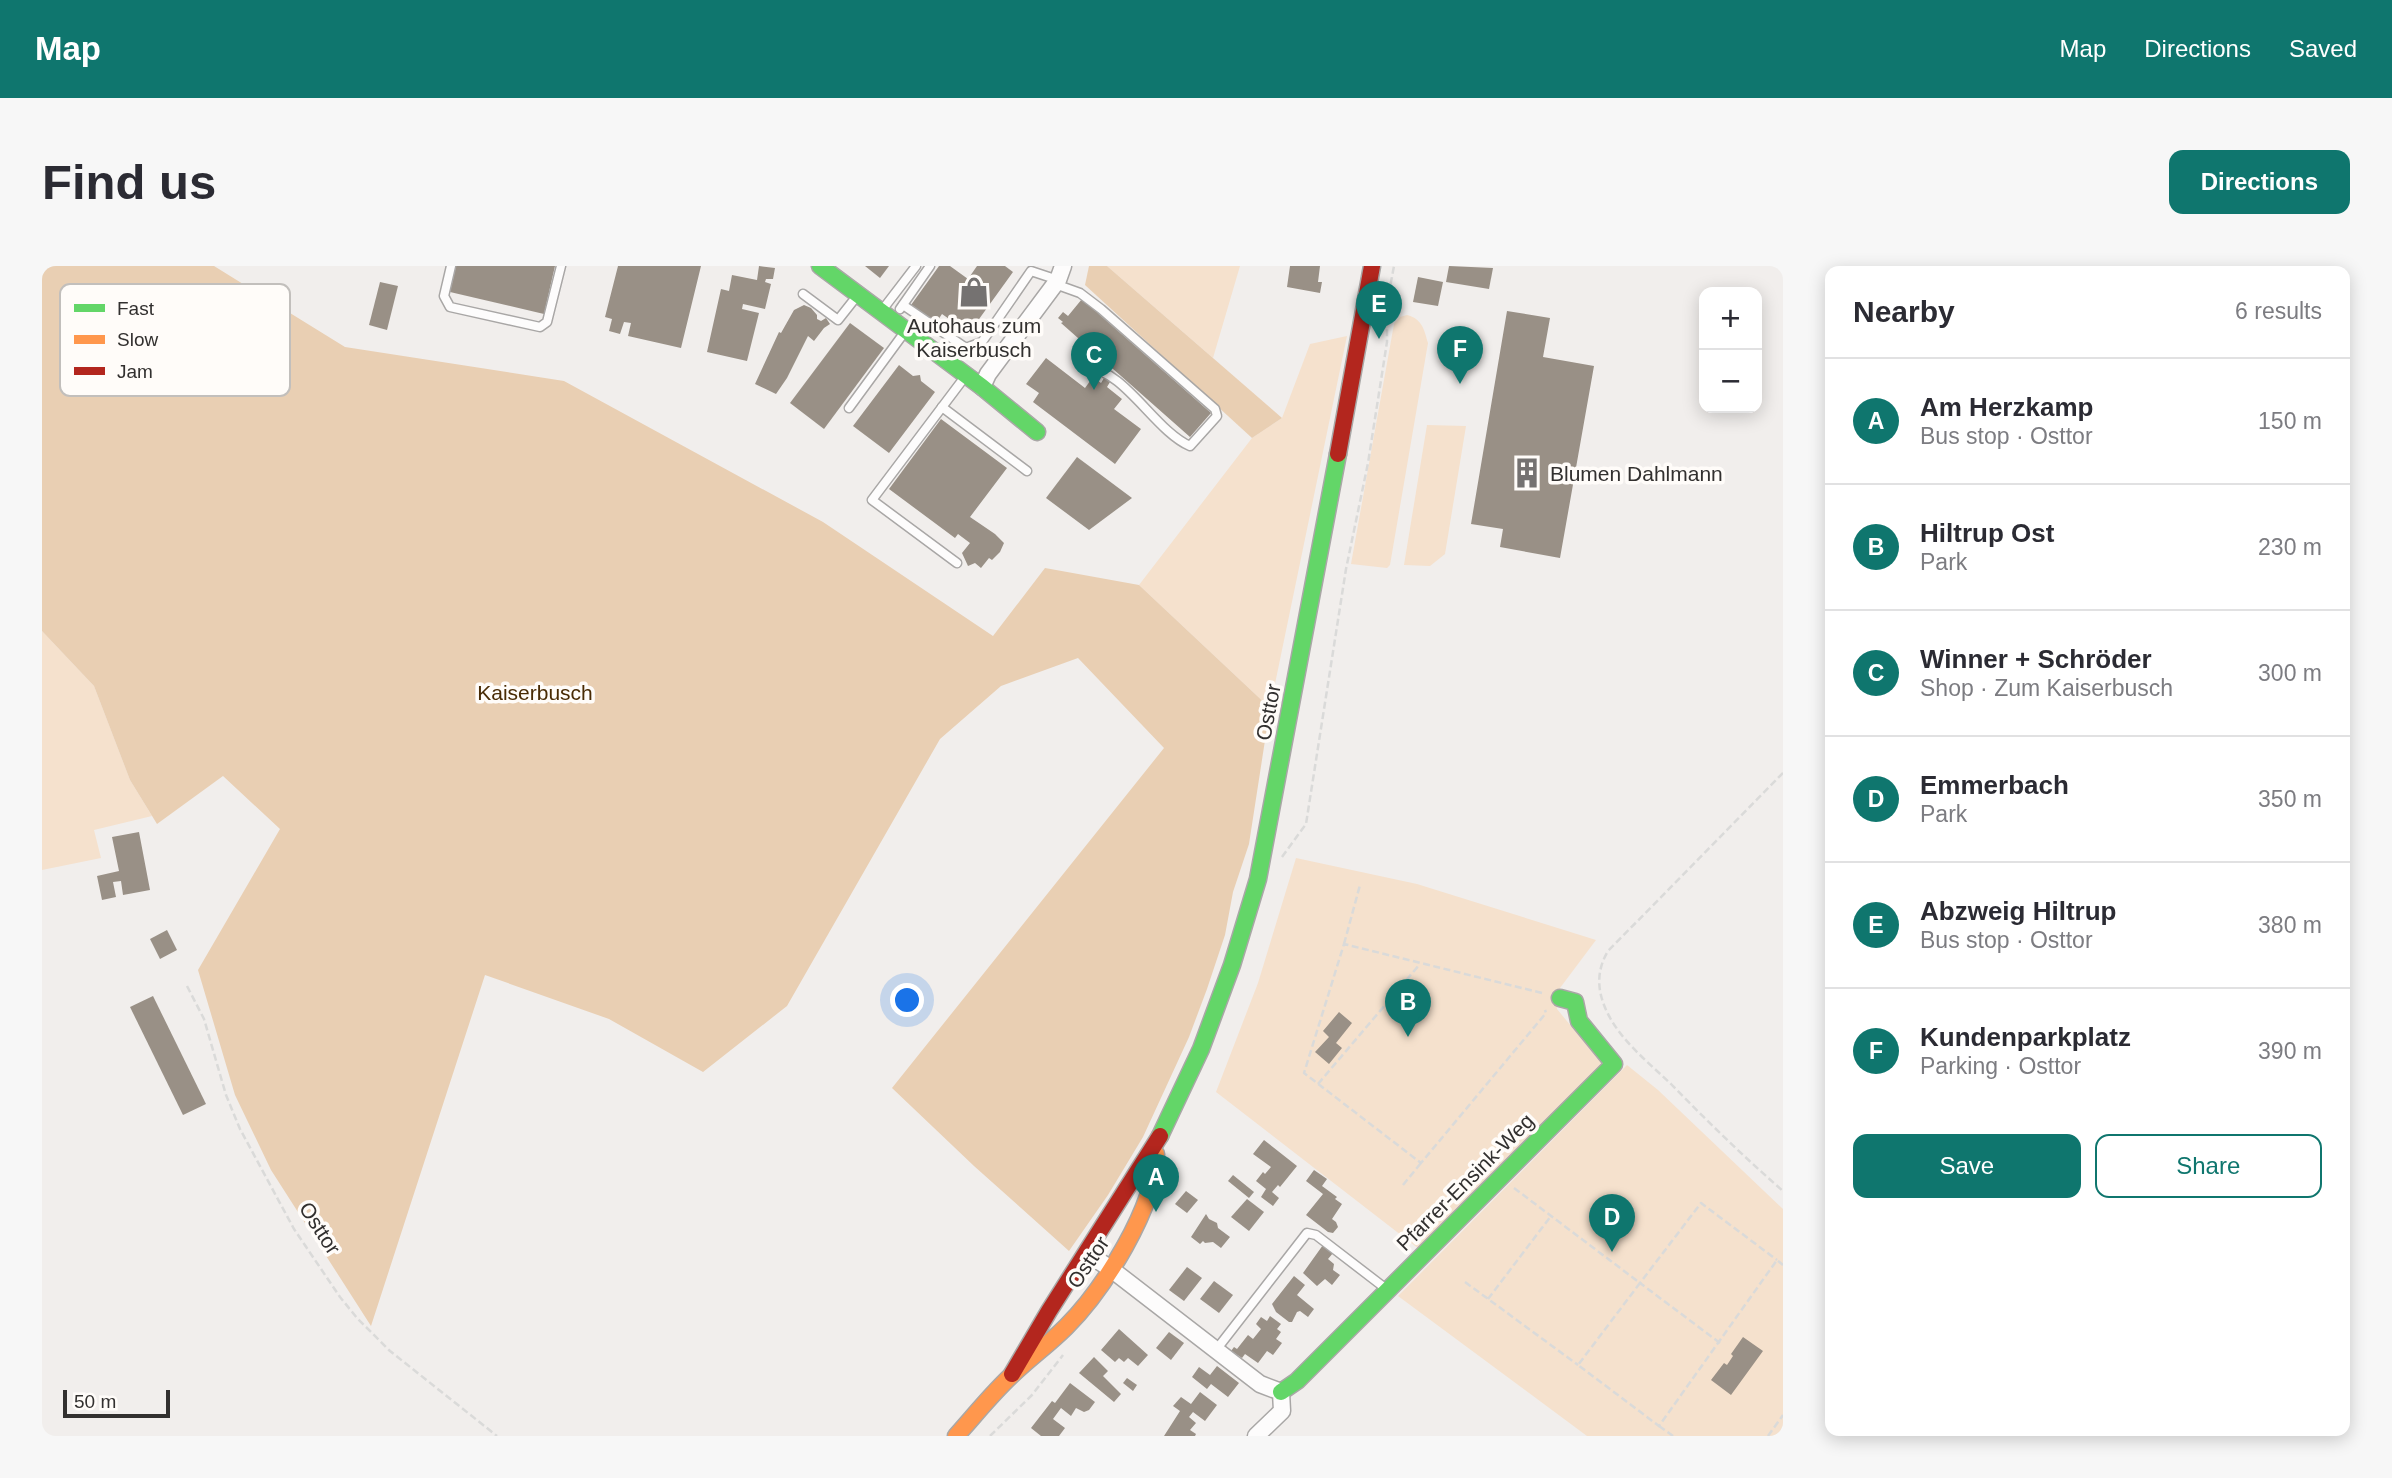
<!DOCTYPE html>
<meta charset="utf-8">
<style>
body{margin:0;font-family:Arial,sans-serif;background:#f7f7f7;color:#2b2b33}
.controls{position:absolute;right:21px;top:21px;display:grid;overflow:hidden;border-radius:14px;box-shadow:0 4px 18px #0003}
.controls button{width:63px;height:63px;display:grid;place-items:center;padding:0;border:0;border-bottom:2px solid #e1e1e2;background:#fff;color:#2b2b33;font:35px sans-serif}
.scale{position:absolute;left:21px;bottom:18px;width:107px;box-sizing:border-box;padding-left:7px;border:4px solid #32302f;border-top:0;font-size:19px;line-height:24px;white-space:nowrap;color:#32302f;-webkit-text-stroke:5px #fffcf9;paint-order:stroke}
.you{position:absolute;left:866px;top:735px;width:24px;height:24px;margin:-18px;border:5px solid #fff;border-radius:50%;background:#1a73e8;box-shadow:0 0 0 10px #1a73e833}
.badge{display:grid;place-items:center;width:46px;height:46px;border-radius:50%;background:#0f766e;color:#fff;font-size:23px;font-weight:700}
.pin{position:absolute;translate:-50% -58px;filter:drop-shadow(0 2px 4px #0008)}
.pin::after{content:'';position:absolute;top:37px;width:24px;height:21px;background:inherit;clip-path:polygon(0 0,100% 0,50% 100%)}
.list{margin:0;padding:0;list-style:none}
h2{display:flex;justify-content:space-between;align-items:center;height:91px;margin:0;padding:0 28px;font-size:30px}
h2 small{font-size:23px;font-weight:400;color:#7c7c81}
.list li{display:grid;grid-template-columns:46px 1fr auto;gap:21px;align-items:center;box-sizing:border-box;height:126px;padding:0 28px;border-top:2px solid #e1e1e2}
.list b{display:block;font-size:26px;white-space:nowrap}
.list p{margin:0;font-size:23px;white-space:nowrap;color:#7c7c81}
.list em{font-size:23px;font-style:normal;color:#7c7c81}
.actions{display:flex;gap:14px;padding:21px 28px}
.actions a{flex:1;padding:16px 0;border:2px solid #0f766e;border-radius:14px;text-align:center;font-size:24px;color:#0f766e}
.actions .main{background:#0f766e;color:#fff}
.map{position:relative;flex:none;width:1741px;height:1170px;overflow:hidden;border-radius:14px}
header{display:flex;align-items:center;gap:42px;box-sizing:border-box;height:98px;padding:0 35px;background:#0f766e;color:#fff}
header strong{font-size:33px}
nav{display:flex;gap:38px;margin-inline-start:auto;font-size:24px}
.intro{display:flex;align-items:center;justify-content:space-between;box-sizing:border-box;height:168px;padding:0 42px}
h1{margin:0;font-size:49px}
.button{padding:18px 32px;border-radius:14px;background:#0f766e;color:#fff;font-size:24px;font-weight:700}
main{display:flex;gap:42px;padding:0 42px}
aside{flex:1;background:#fff;border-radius:14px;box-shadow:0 4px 18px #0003}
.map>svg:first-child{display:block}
</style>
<header>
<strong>Map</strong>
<nav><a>Map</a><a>Directions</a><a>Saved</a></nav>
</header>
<div class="intro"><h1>Find us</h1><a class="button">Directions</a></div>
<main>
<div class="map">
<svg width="1741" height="1170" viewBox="0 0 1741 1170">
<rect width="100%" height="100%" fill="#f1eeec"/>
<g fill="#f5e1cd">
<path d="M 1065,0 L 1198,0 L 1171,92 Z"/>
<path d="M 1365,49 C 1380,53 1382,63 1386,77 L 1348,299 L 1345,302 L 1309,298 L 1352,58 L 1358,51 Z"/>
<path d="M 1305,70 L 1228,442 L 1097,319 L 1210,172 L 1240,152 L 1268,78 Z"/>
<path d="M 1385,159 L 1424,160 L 1403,288 L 1388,300 L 1362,299 Z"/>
<path d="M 0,365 L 52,420 L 88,514 L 110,550 L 52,564 L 59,592 L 0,604 Z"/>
<path d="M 1254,592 L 1375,618 L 1554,674 L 1515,726 L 1515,743 L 1561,799 L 1377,983 L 1174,826 L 1216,717 Z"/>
<path d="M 1585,799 L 1616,824 L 1741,943 L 1741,1170 L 1545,1170 L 1356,1030 Z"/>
</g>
<g fill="#e9cfb3">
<path d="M 0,0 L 172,0 L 303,81 L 522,115 L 781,256 L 951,370 L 1003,302 L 1097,319 L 1228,442 L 1207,578 L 1191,626 L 1183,669 L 1165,723 L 1147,771 L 1101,871 L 1066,929 L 1027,985 L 932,900 L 850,822 L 1122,482 L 1036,392 L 959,420 L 898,473 L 745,740 L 661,806 L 567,753 L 443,709 L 329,1060 L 229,904 L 193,829 L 156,704 L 238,563 L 181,510 L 115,558 L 88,514 L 52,420 L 0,365 Z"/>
<path d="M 1047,0 L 1065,0 L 1240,152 L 1210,172 L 1043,19 Z"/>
</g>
<g fill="#999086">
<path d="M 414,0 L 513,0 L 502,48 L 408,26 Z"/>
<path d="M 576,0 L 659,0 L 639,82 L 586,70 L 589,57 L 582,56 L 578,68 L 567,65 L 570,53 L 563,51 Z"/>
<path d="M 717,0 L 733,2 L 731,13 L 724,13 L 723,16 L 729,18 L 723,43 L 701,38 L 700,43 L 717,47 L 705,95 L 665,86 L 679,23 L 687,25 L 690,9 L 715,14 Z"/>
<path d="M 823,0 L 847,0 L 838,12 Z"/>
<path d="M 897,0 L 908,0 L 926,13 L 935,0 L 963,0 L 971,6 L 927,67 L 900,48 L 894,57 L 869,39 Z"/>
<path d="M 1248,0 L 1278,0 L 1276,16 L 1280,16 L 1278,27 L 1245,21 Z"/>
<path d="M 1407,0 L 1451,2 L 1447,23 L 1404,16 Z"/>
<path d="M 1376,11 L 1401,16 L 1396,40 L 1371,36 Z"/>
<path d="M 338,16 L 356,20 L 345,64 L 327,59 Z"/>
<path d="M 1040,33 L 1169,147 L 1148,171 L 1019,57 L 1021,56 L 1016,52 L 1021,46 L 1026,50 Z"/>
<path d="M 762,39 L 769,42 L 775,49 L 775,53 L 779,55 L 784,52 L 788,58 L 782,62 L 772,75 L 766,70 L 745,112 L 734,128 L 713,118 L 737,66 L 739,67 L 752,44 Z"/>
<path d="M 1465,45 L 1508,52 L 1501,91 L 1552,100 L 1518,292 L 1458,281 L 1461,263 L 1429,258 Z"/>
<path d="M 808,57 L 842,82 L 782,163 L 748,137 Z"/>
<path d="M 1004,92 L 1043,122 L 1051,111 L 1059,117 L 1062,112 L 1068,116 L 1065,121 L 1080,133 L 1072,143 L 1099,163 L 1073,198 L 991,136 L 997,127 L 984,118 Z"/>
<path d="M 857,99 L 871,110 L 878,109 L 879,115 L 893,126 L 847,187 L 811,160 Z"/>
<path d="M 899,153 L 965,202 L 928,251 L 953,268 L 962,277 L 958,286 L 950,294 L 947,292 L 939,302 L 933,297 L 926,300 L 920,287 L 928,277 L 916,268 L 913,272 L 847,223 Z"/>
<path d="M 1035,191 L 1090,232 L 1047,264 L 1004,232 Z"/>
<path d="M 97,566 L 108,624 L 81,629 L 79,615 L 71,616 L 74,631 L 60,634 L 55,610 L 77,605 L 70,571 Z"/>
<path d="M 125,664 L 135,684 L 118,693 L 108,673 Z"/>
<path d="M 111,730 L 164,838 L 141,849 L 88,741 Z"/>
<path d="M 1297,746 L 1310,757 L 1294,777 L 1300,782 L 1287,798 L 1273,786 L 1287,771 L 1281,765 Z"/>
<path d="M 1222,874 L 1255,900 L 1238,921 L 1236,919 L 1230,926 L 1237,932 L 1231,940 L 1219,931 L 1224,923 L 1214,915 L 1221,906 L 1223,908 L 1229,901 L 1211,888 Z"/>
<path d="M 1272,904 L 1285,913 L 1280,920 L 1295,931 L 1293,933 L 1300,938 L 1290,953 L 1294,956 L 1296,961 L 1291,967 L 1286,966 L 1264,949 L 1281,928 L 1264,915 Z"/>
<path d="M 1191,909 L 1212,926 L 1207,932 L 1186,915 Z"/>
<path d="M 1144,925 L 1156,934 L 1145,947 L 1133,938 Z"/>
<path d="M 1205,933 L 1222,946 L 1207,965 L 1189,951 Z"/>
<path d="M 1164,948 L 1167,953 L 1175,957 L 1176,962 L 1188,971 L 1179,982 L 1171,976 L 1163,977 L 1161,975 L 1158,978 L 1149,971 Z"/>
<path d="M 1281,979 L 1291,987 L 1286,993 L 1292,998 L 1291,1004 L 1298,1009 L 1290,1019 L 1283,1013 L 1275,1020 L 1261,1007 Z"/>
<path d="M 1145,1001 L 1160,1012 L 1142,1035 L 1127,1024 Z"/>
<path d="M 1252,1010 L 1263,1019 L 1255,1029 L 1272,1043 L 1266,1051 L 1258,1045 L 1255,1046 L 1250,1056 L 1247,1056 L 1234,1046 L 1230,1038 Z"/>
<path d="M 1172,1015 L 1191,1029 L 1177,1047 L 1158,1033 Z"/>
<path d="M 1228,1050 L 1239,1058 L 1235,1063 L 1239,1066 L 1234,1073 L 1240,1077 L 1231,1089 L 1225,1085 L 1216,1097 L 1203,1088 L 1200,1092 L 1189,1085 L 1192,1081 L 1195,1083 L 1206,1069 L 1211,1073 L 1219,1063 L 1214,1058 L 1219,1051 L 1225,1055 Z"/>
<path d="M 1077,1063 L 1106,1089 L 1096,1100 L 1086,1092 L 1082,1096 L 1077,1092 L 1073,1096 L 1059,1084 Z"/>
<path d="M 1127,1066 L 1142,1077 L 1129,1094 L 1114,1082 Z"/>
<path d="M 1701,1071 L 1721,1085 L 1689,1129 L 1669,1114 L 1682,1097 L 1685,1099 L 1691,1090 L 1689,1088 Z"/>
<path d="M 1052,1091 L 1066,1105 L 1061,1110 L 1079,1128 L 1072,1136 L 1037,1107 Z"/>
<path d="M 1175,1100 L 1197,1117 L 1186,1131 L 1169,1118 L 1165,1123 L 1150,1111 L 1157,1101 L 1168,1109 Z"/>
<path d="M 1085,1112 L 1095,1119 L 1091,1125 L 1081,1117 Z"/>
<path d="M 1028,1117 L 1053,1136 L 1047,1144 L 1042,1146 L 1034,1142 L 1029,1150 L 1019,1142 L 1011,1153 L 1023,1162 L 1017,1170 L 999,1170 L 989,1162 L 1010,1135 L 1013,1137 Z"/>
<path d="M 1158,1126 L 1175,1139 L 1163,1155 L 1151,1146 L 1147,1151 L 1154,1157 L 1148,1164 L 1154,1168 L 1153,1170 L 1122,1170 L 1138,1145 L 1131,1140 L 1139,1131 L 1149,1138 Z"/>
</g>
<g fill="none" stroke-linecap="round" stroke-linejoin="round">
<g stroke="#a9a7a6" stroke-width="11">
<g id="lane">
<path d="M 409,0 L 402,30 L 408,41 L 498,61 L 505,56 L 519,0"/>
<path d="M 1013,18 L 1038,27 L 1059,43 L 1173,143 L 1175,150 L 1148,180 C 1113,165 1082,103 1045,102"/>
<path d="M 761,28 L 796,54 L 815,30"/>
<path d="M 861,39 L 924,82 L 940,76 L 989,5 L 1016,14"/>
<path d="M 841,43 L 874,0"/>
<path d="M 858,43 L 888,0"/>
<path d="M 900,141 L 985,205"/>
<path d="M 807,142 L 862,67"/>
<path d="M 915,297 L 830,234 L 922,112"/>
<path d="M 1174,1084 L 1265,967 L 1274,969 L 1343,1022"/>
</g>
</g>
<g stroke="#a9a7a6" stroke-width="19">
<g id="street">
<path d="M 940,121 L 946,108 L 1016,14 L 1021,0"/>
<path d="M 1046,988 L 1069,1003 L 1218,1118 L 1239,1126 L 1240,1145 L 1214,1170"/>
</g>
</g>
<g stroke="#a9a7a6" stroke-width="19">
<g id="fast">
<path d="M 778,0 L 940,121 L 995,166"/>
<path d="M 1118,870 L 1159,783 L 1190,699 L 1216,613 L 1296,188"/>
<path d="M 1239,1126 L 1255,1115 L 1572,798 L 1537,755 L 1533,736 L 1518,732"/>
</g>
</g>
<g stroke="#a9a7a6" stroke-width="19">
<path id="slow" d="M 914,1170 C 933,1149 951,1126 972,1107 C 989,1091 1008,1077 1024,1061 C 1061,1024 1114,941 1114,888"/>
</g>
<g stroke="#a9a7a6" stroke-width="19">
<g id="jam">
<path d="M 1296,188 L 1330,0"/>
<path d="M 970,1108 L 1007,1045 L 1118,870"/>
</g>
</g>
<g stroke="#dadad9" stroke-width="2.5" stroke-dasharray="7 3.5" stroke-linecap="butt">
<path d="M 1741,507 L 1566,685 C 1554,705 1555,725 1565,746 C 1579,775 1606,796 1629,818 C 1665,855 1702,891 1741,925"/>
<path d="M 1240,591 L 1264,558 L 1304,303 L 1326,197 L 1345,76 L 1345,37 L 1352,0"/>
<path d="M 1302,678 L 1318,619"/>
<path d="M 145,720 L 162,753 L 184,829 L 198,863 L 252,963 L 298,1031 L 315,1052 L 348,1085 L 455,1170"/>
<path d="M 1500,727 L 1302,678 L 1262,807 L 1379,897 L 1504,747 L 1503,744"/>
<path d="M 1276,818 L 1378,698"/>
<path d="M 1361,919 L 1379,897"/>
<path d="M 1472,922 L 1598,1017 L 1536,1099 L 1617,1160 L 1735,994 L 1741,999"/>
<path d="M 1423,1016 L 1536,1099"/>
<path d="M 1446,1033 L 1509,950"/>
<path d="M 1678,1077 L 1598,1017 L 1659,937 L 1735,994"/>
<path d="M 1617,1160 L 1631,1170"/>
<path d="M 948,1170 L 990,1129 L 1021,1089"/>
<path d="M 1726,1170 L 1741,1149"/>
</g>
<use href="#lane" stroke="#fdfcfc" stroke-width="8"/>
<use href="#street" stroke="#fdfcfc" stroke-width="16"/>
<use href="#fast" stroke="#63d668" stroke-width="16"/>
<use href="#slow" stroke="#ff974d" stroke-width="16"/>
<use href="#jam" stroke="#b3261e" stroke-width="16"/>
</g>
<defs>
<g id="shop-bare" transform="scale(2.415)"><path d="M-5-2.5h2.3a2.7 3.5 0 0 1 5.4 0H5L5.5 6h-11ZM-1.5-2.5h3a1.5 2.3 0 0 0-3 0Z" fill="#757271" stroke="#fffcf9" stroke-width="2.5" paint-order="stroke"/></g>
<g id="building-bare" transform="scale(2.415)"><path d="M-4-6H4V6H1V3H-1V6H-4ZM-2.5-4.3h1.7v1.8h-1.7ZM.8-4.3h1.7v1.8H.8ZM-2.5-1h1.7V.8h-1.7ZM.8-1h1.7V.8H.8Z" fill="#757271" stroke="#fffcf9" stroke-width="2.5" paint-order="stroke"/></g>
</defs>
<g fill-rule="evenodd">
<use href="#shop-bare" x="932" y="26"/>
<use href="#building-bare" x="1485" y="207"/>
</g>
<g text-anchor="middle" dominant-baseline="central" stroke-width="7" stroke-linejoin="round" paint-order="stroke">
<g font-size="21" fill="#32302f" stroke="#fffcf9">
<text x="932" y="59">Autohaus zum<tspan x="932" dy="24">Kaiserbusch</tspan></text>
<text x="1508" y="207" text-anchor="start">Blumen Dahlmann</text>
</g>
<g font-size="21" fill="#492b04" stroke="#fffcf9">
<text x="493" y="426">Kaiserbusch</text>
</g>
<g font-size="21" fill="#32302f" stroke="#fffcf9">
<text transform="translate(1226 446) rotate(-79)">Osttor</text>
<text transform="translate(1423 916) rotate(-45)">Pfarrer-Ensink-Weg</text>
<text transform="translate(278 962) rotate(57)">Osttor</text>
<text transform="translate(1046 996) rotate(-56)">Osttor</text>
</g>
</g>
<rect x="18" y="18" width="230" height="112" rx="10" fill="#fffcf9" stroke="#c2bfbc" stroke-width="2"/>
<rect x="32" y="38" width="31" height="8" fill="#63d668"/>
<rect x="32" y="69" width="31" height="9" fill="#ff974d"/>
<rect x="32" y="101" width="31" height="8" fill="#b3261e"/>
<g font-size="19" fill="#32302f">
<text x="75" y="49">Fast</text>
<text x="75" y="80">Slow</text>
<text x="75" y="112">Jam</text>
</g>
</svg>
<div class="controls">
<button>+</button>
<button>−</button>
</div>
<div class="scale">50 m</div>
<div class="you"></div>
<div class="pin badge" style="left:1114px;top:946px">A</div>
<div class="pin badge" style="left:1366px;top:771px">B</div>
<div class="pin badge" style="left:1052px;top:124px">C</div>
<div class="pin badge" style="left:1570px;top:986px">D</div>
<div class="pin badge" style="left:1337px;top:73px">E</div>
<div class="pin badge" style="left:1418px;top:118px">F</div>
</div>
<aside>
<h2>Nearby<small>6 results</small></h2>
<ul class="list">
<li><span class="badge">A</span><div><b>Am Herzkamp</b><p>Bus stop · Osttor</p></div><em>150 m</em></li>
<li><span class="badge">B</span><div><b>Hiltrup Ost</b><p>Park</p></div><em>230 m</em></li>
<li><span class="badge">C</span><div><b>Winner + Schröder</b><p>Shop · Zum Kaiserbusch</p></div><em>300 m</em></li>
<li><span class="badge">D</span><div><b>Emmerbach</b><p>Park</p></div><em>350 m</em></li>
<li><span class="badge">E</span><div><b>Abzweig Hiltrup</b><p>Bus stop · Osttor</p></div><em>380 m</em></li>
<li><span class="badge">F</span><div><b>Kundenparkplatz</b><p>Parking · Osttor</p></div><em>390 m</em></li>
</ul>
<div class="actions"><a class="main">Save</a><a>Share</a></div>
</aside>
</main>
